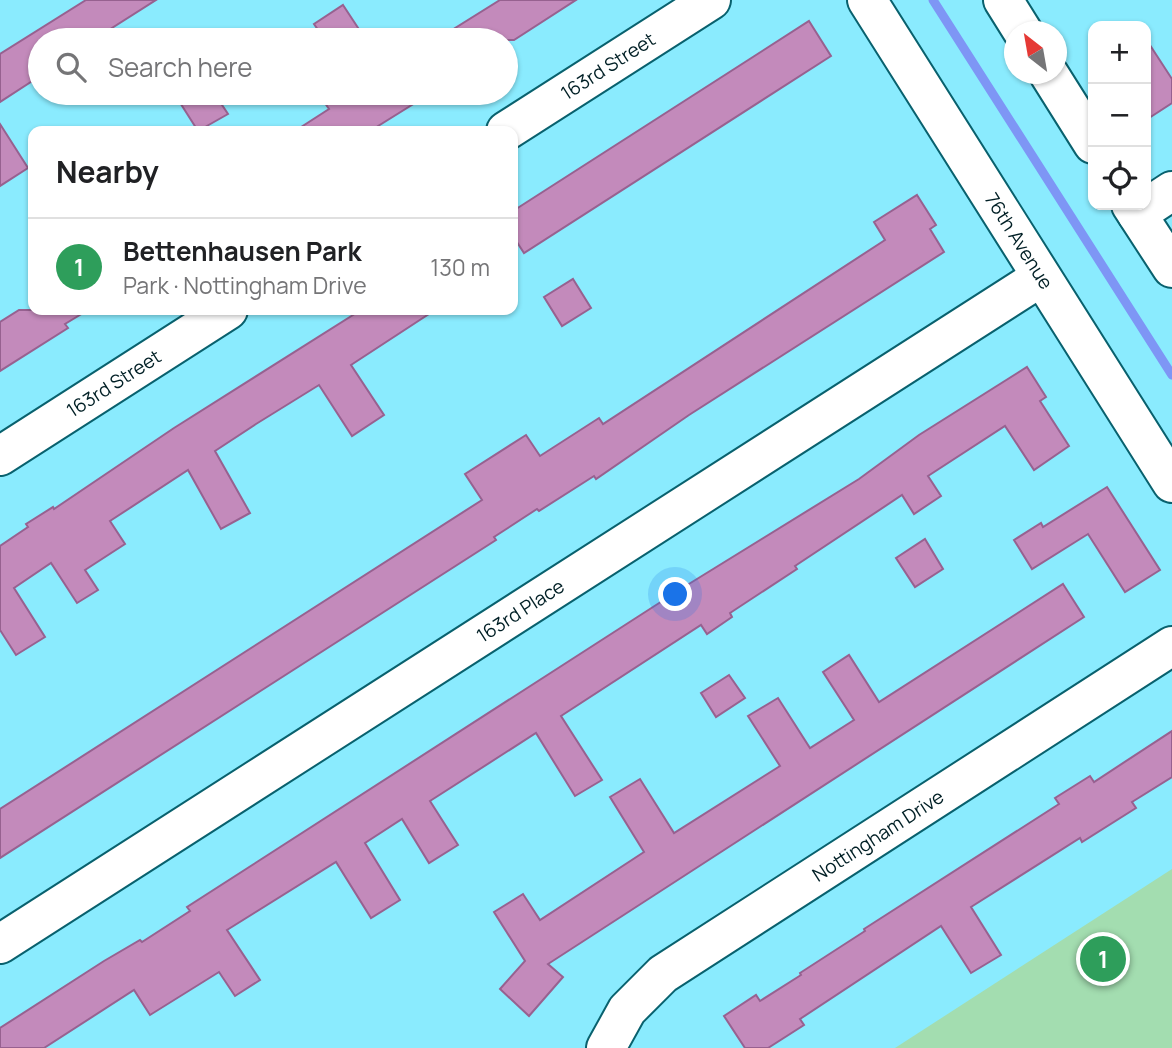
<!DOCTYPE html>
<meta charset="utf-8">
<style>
body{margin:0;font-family:Manrope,sans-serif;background:#f6f6f6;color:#202124}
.controls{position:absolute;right:21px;top:21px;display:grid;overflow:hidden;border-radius:14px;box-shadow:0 2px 5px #0004}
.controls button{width:63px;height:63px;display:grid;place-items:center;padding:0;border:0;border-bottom:2px solid #e0e0e0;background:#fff;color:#202124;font:35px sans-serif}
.compass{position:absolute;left:1004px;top:21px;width:63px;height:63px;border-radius:50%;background:#fff;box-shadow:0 2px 5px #0004;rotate:329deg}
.you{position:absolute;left:676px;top:595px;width:24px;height:24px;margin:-18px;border:5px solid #fff;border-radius:50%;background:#1a73e8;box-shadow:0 0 0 10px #1a73e833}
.badge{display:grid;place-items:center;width:46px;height:46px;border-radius:50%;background:#d93025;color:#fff;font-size:23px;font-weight:700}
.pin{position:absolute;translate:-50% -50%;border:4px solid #fff;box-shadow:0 2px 7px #0006}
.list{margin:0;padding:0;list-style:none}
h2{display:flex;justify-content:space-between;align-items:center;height:91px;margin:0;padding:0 28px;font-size:30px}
h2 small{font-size:23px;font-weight:400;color:#757577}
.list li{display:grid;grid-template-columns:46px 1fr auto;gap:21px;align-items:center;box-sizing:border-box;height:98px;padding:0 28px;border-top:2px solid #e0e0e0}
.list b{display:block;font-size:26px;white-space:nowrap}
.list p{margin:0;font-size:23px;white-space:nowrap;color:#757577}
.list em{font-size:23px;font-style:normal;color:#757577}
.icon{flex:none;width:38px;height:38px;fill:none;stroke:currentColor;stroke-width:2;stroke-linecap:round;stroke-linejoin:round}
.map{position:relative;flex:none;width:1172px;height:1048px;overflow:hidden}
.search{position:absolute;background:#fff;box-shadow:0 2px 5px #0004;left:28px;top:28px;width:490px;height:77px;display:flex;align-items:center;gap:18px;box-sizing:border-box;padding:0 24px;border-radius:38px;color:#757577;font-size:26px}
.panel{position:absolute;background:#fff;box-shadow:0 2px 5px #0004;left:28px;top:126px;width:490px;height:189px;border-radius:14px}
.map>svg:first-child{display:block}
</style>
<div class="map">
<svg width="1172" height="1048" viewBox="0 0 1172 1048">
<rect width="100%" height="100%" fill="#8aebfe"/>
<path fill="#a3ddb0" d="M 1172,869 L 1172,1048 L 895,1048 Z"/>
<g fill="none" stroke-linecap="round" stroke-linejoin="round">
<path stroke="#7e96f5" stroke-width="9" d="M 933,0 L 1172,375"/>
</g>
<g fill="#c38abb" stroke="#976190" stroke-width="2">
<path d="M 86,0 L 156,0 L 93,40 L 40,40 L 40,76 L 0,102 L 0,54 Z"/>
<path d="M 500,0 L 576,0 L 514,40 L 436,40 Z"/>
<path d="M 343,5 L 366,40 L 325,40 L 314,24 Z"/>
<path d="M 809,21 L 831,56 L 524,253 L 513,236 L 513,211 Z"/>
<path d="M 1146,39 L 1172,79 L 1172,103 L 1146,120 Z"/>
<path d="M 192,93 L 214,93 L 228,114 L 198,131 L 179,101 Z"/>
<path d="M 318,93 L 431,93 L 370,131 L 295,131 L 329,109 Z"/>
<path d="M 0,124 L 28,168 L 0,186 Z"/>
<path d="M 917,195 L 936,225 L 930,229 L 944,252 L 689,415 L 596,479 L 594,476 L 539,511 L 537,509 L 494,537 L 496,540 L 0,858 L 0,809 L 482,500 L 465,474 L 526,435 L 540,456 L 599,418 L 603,424 L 885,240 L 874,222 Z"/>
<path d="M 573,279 L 591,308 L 562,326 L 544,297 Z"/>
<path d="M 19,310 L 88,310 L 65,324 L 68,328 L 0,371 L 0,322 Z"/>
<path d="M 361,310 L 435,310 L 351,365 L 384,415 L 352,436 L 319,385 L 256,424 L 215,451 L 250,513 L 221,529 L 188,470 L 110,521 L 125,544 L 85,570 L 98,590 L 77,603 L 51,563 L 14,588 L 45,637 L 16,655 L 0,630 L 0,546 L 28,527 L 26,524 L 53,507 L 54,509 L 174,428 Z"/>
<path d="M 1027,367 L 1046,397 L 1040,401 L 1069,446 L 1034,470 L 1005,426 L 928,476 L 941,496 L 914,514 L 902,495 L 795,566 L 797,569 L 730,613 L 732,617 L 707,634 L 701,625 L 561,716 L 602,780 L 575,796 L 536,733 L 430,801 L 458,845 L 429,863 L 402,819 L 365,843 L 400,900 L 371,918 L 336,862 L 227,930 L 260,980 L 235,996 L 219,972 L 150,1015 L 134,990 L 44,1048 L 0,1048 L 0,1028 L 104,961 L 140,940 L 142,942 L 190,911 L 187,907 L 684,587 L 859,479 L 919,435 Z"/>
<path d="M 1107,487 L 1160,570 L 1125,592 L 1088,534 L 1032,569 L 1014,540 L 1041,523 L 1043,527 Z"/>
<path d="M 925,539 L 943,569 L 915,587 L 896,558 Z"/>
<path d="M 1063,584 L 1084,617 L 548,964 L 563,977 L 529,1016 L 500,989 L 525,961 L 494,912 L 523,894 L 540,920 L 644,852 L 610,797 L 640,779 L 674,833 L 780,766 L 748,716 L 778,698 L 810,748 L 854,720 L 823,672 L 849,655 L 879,702 Z"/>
<path d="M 729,675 L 745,698 L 716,717 L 701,693 Z"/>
<path d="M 1172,731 L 1172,777 L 1132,802 L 1136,808 L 1082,842 L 1080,838 L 971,907 L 1001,955 L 971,973 L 941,926 L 800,1019 L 804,1025 L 768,1048 L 745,1048 L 724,1016 L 756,995 L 760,1001 L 801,975 L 800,973 L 865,931 L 864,929 L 1059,804 L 1055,798 L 1090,776 L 1094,782 Z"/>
</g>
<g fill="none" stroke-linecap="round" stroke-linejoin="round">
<g stroke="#09616e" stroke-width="42">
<g id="minor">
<path id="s1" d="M 867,0 L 1172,483"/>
<path d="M 1003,0 L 1023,32"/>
<path d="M 1049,74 L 1093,144"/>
<path id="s2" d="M 506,131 L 711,0"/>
<path d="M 1131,205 L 1172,268"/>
<path d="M 1137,214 L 1172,191"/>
<path id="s3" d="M 0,456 L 228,310"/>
<path id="s4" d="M 0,944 L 1041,277"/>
<path id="s5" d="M 606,1048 L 627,1010 L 663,974 L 1172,646"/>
</g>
</g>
<use href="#minor" stroke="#fff" stroke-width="38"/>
</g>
<g text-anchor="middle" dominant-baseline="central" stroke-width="5" stroke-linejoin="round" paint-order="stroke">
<g font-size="19" fill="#001f25" stroke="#bcf2fd">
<text stroke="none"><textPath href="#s2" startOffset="121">163rd Street</textPath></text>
<text stroke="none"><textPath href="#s1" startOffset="285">76th Avenue</textPath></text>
<text stroke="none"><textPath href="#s3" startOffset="135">163rd Street</textPath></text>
<text stroke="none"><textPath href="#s4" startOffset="618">163rd Place</textPath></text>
<text stroke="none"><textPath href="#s5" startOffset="350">Nottingham Drive</textPath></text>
</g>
</g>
</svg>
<div class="controls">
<button>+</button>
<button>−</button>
<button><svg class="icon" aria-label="locate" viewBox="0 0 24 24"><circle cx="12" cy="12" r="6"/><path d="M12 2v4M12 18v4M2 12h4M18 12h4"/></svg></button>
</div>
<svg class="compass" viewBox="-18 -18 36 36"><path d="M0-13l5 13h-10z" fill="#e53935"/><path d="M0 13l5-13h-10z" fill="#757577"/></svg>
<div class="you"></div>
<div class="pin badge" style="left:1103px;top:959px;background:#2e9e5b">1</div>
<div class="search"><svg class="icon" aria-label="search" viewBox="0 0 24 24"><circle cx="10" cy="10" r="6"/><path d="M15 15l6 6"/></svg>Search here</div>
<section class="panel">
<h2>Nearby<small></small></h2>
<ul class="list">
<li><span class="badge" style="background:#2e9e5b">1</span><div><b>Bettenhausen Park</b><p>Park · Nottingham Drive</p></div><em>130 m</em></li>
</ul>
</section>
</div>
